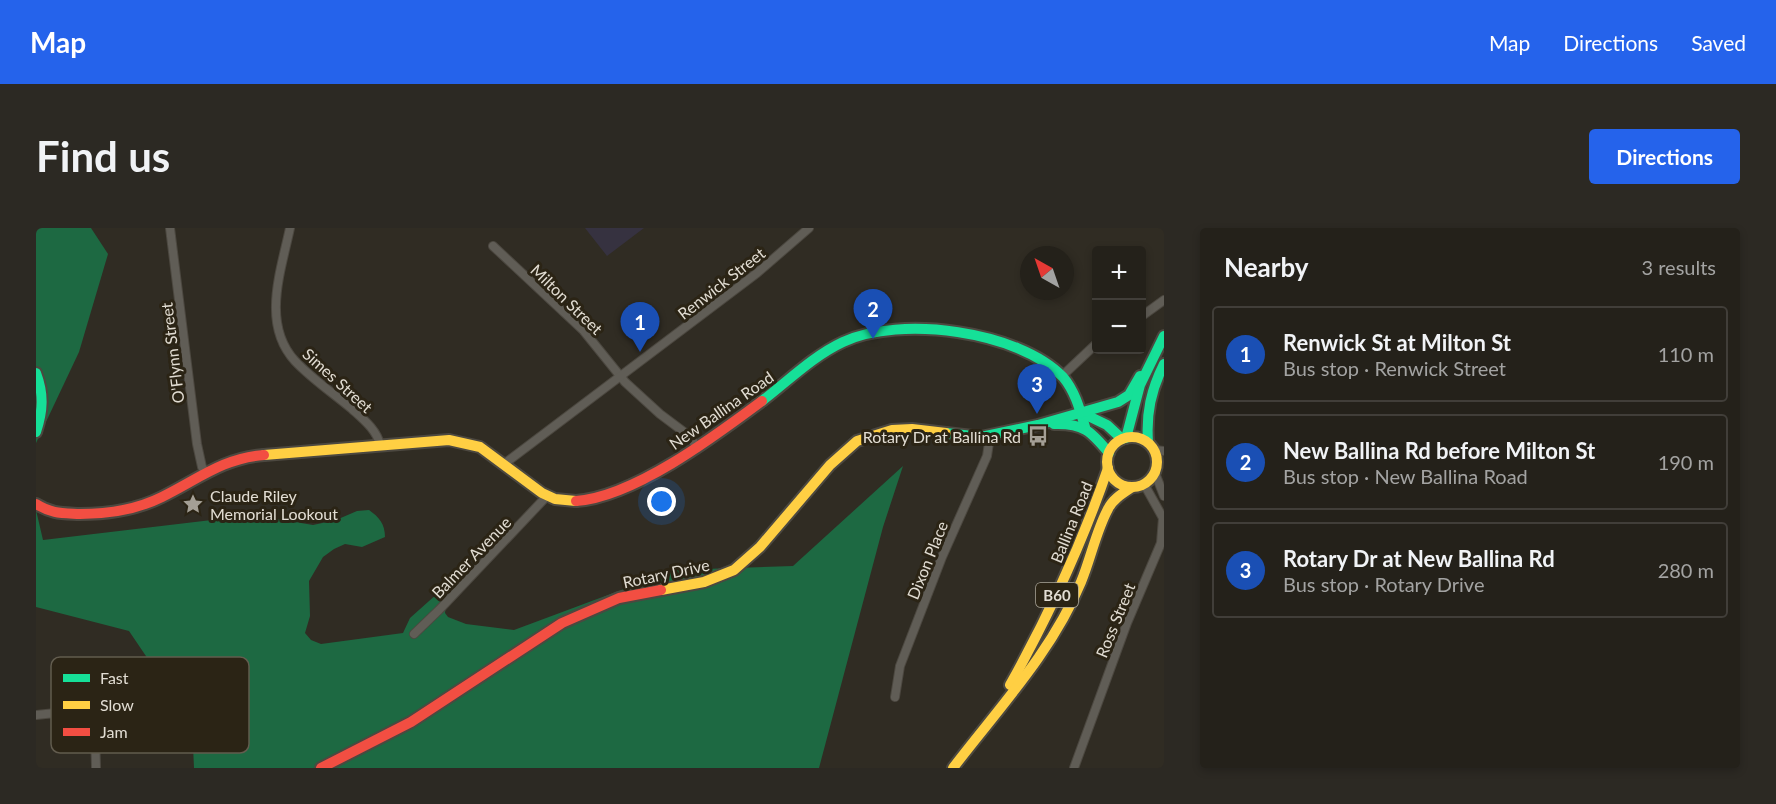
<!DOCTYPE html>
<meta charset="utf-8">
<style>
body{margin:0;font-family:Lato,sans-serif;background:#2c2923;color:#f1f3f6}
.controls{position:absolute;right:18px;top:18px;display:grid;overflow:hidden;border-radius:6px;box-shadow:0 3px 9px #0003}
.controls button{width:54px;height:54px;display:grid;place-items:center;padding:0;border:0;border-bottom:2px solid #413e39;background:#24211a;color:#f1f3f6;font:30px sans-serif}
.compass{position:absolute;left:984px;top:18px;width:54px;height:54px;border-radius:50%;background:#24211a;box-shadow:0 3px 9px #0003;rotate:320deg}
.you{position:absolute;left:626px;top:274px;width:21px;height:21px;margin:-15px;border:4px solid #fff;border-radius:50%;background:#1a73e8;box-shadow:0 0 0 9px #1a73e833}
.badge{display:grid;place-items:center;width:39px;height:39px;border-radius:50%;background:#2563eb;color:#fff;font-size:20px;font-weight:700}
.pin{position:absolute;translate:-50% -50px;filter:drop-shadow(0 2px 3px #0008)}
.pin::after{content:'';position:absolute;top:32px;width:21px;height:18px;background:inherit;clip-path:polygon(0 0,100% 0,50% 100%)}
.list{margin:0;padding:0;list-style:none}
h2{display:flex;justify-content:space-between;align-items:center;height:78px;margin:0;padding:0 24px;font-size:26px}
h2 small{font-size:20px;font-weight:400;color:#a3a3a2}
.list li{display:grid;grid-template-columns:39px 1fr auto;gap:18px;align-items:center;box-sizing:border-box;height:96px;margin:0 12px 12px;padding:0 12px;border:2px solid #413e39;border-radius:6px}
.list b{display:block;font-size:22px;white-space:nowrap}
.list p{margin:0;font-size:20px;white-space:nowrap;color:#a3a3a2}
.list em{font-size:20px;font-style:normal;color:#a3a3a2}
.map{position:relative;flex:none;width:1128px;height:540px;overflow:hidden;border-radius:6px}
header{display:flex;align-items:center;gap:36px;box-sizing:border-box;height:84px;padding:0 30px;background:#2563eb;color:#fff}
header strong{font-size:28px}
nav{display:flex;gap:33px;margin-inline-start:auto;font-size:21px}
.intro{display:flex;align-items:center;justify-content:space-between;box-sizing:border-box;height:144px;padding:0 36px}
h1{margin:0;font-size:42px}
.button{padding:15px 27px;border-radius:6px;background:#2563eb;color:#fff;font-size:21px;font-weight:700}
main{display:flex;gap:36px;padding:0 36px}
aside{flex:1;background:#24211a;border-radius:6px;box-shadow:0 3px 9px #0003}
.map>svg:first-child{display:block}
</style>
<header>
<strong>Map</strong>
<nav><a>Map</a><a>Directions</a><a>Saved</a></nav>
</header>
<div class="intro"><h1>Find us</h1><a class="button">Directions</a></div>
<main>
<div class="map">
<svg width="1128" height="540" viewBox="0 0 1128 540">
<rect width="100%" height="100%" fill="#302c23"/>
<path fill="#363240" d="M 549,0 L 608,0 L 571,28 Z"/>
<g fill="#1d6942">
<path d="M 0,0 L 55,0 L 72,26 L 43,124 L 0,215 Z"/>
<path d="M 867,238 L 847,299 L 783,540 L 158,540 L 156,496 L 93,403 L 0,379 L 0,282 L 7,312 L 218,287 L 277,297 L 300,292 L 321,283 L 333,282 C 343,289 349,296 349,309 L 326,319 L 309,316 L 298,321 L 287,329 L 273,353 L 274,388 L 269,405 L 275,412 L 285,416 L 367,405 L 374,390 L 402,365 L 408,366 L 410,377 L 409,385 L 412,389 L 430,396 L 478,402 L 639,342 L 757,338 Z"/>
</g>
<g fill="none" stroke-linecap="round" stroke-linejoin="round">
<g stroke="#4c4840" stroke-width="10">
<g id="street">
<path d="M 134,0 L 161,216 L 166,239 L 170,245"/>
<path d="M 254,0 C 245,43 225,96 259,133 C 276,151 297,165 316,181 C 327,191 341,202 344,217"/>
<path d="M 457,18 L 547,102 L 589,154 L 624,186 L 652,207 L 662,220"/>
<path d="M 1106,88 L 1128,72"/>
<path d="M 1026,148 L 1060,116"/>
<path d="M 1119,222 L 1128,223"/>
<path d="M 468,236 L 721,45 L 773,0"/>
<path d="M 1119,245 L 1128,268"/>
<path d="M 378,406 L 403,382 L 510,269"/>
<path d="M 859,469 L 864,438 L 906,329 L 951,228 L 954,208"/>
<path d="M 0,487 C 56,481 59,484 60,540"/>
<path d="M 1038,540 L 1091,395 L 1125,315 L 1127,290 L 1108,256"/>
</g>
</g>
<g stroke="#4c4840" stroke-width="14">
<g id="fast">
<path d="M 0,145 C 8,166 7,183 0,204"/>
<path d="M 726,173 C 752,153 777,128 807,114 C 864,87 983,103 1027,149 C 1039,163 1044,182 1049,199"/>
<path d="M 1044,184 L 1071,197 L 1086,211"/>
<path d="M 1018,196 C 1047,195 1055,203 1073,225"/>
<path d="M 910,205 L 945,209 L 1002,197 L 1082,174 L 1093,167 L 1104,148"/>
<path d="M 1090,210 L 1104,157 L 1128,108"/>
<path d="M 1112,214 C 1110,185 1115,162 1128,136"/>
</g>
</g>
<g stroke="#4c4840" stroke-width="14">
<g id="slow">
<circle cx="1096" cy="234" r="25"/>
<path d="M 228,227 L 413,212 L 444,219 L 506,265 L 519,271 L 540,273"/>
<path d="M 625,362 L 668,354 L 698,342 L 724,319 L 794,237 L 821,213 L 856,202 L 876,201 L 910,205"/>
<path d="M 974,457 C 1013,387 1046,316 1072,240"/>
<path d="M 917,540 C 962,481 1016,424 1045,354 C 1055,330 1060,303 1072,281 C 1077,271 1087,265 1096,259"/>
</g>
</g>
<g stroke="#4c4840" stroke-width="14">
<g id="jam">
<path d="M 540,273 C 598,269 679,208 726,173"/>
<path d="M 0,276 C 16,286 26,285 44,286 C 71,286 102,281 126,269 C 161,252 187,230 228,227"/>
<path d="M 285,540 L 375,494 L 526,395 L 583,370 L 625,362"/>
</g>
</g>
<use href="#street" stroke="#605d56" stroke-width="8"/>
<use href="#fast" stroke="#16e098" stroke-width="10"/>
<use href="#slow" stroke="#ffcf43" stroke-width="10"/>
<use href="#jam" stroke="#f24e42" stroke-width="10"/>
</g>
<defs>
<g id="bus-bare" transform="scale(1.62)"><path d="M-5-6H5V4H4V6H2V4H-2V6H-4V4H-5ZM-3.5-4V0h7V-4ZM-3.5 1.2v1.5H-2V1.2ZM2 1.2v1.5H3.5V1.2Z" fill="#a49f95" stroke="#2b2415" stroke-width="2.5" paint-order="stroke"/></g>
<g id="sight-bare" transform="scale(1.62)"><path d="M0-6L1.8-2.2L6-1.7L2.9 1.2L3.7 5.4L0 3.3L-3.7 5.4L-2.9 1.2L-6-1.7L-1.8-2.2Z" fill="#a49f95" stroke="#2b2415" stroke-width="2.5" paint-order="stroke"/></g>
</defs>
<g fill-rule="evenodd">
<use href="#bus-bare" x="1002" y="208"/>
<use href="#sight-bare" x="157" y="276"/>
</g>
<g text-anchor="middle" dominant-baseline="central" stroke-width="6" stroke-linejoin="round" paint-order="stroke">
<rect fill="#2b2415" stroke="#aba69a" stroke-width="1.5" x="1000" y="355" width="42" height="24" rx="4.5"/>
<g font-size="15" font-weight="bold" fill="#e2ddd3">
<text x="1021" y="367">B60</text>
</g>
<g font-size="16" fill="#e2ddd3" stroke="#2b2415">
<text transform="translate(685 55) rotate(-38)">Renwick Street</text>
<text transform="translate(531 71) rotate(44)">Milton Street</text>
<text transform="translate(136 125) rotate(-97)">O'Flynn Street</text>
<text transform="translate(302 152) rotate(42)">Simes Street</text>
<text transform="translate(685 182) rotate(-35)">New Ballina Road</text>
<text transform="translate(1035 294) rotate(-68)">Ballina Road</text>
<text transform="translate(435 329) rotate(-46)">Balmer Avenue</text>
<text transform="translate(891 332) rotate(-68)">Dixon Place</text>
<text transform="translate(630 345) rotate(-12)">Rotary Drive</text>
<text transform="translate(1079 392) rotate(-68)">Ross Street</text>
</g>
<g font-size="16" fill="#e2ddd3" stroke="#2b2415" text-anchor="end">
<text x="985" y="208">Rotary Dr at Ballina Rd</text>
<text x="174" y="267" text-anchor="start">Claude Riley<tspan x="174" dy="18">Memorial Lookout</tspan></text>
</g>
</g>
<rect x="15" y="429" width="198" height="96" rx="9" fill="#2b2415" stroke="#625c4e" stroke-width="1.5"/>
<rect x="27" y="446" width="27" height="8" fill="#16e098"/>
<rect x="27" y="473" width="27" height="8" fill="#ffcf43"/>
<rect x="27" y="500" width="27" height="8" fill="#f24e42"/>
<g font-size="16" fill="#e2ddd3">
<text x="64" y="456">Fast</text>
<text x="64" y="483">Slow</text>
<text x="64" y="510">Jam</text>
</g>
</svg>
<div class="controls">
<button>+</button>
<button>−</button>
</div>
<svg class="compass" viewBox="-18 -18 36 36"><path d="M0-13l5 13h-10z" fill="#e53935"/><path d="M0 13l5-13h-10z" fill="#a3a3a2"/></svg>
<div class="you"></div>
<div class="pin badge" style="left:604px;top:124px;background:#1a4fb4">1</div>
<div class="pin badge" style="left:837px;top:111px;background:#1a4fb4">2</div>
<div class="pin badge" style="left:1001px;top:186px;background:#1a4fb4">3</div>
</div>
<aside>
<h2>Nearby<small>3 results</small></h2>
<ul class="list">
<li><span class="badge" style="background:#1a4fb4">1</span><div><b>Renwick St at Milton St</b><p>Bus stop · Renwick Street</p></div><em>110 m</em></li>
<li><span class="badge" style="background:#1a4fb4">2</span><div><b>New Ballina Rd before Milton St</b><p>Bus stop · New Ballina Road</p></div><em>190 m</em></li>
<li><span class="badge" style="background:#1a4fb4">3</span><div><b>Rotary Dr at New Ballina Rd</b><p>Bus stop · Rotary Drive</p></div><em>280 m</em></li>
</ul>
</aside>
</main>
